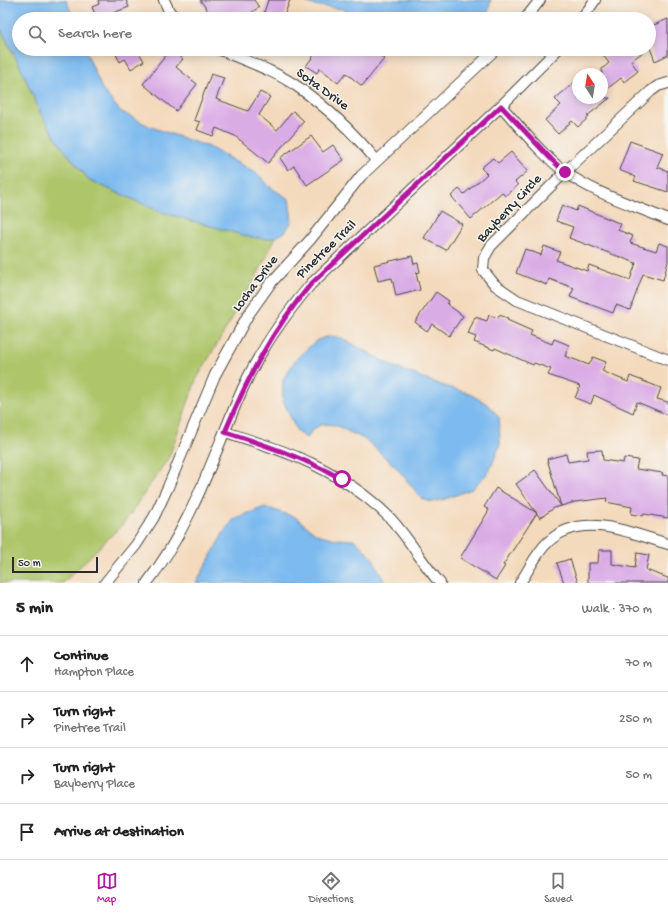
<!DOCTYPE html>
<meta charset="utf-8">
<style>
body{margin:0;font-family:"Gochi Hand",sans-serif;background:#f2f2f2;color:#222}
.compass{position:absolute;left:572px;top:68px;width:36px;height:36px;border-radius:50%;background:#fff;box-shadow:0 2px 10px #0003;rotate:348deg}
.scale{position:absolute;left:12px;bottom:10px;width:86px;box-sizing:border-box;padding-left:4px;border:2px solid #2b2b2b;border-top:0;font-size:11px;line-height:14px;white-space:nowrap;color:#2b2b2b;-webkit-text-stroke:3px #f6f6f2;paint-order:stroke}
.stop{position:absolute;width:12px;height:12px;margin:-9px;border:3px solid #b5179e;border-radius:50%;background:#fff}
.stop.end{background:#b5179e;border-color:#fff;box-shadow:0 1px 4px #0008}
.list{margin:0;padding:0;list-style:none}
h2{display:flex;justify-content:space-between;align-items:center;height:52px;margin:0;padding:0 16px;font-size:17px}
h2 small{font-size:13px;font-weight:400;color:#767676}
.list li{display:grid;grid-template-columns:26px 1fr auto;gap:12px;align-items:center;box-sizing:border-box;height:56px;padding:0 16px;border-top:1px solid #e0e0e0}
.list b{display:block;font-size:15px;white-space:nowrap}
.list p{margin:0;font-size:13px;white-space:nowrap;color:#767676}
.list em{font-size:13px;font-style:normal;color:#767676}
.icon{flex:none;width:22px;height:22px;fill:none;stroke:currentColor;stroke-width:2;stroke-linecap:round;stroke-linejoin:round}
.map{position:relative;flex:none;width:668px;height:583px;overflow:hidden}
.search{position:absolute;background:#fff;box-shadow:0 2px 10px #0003;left:12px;right:12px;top:12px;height:44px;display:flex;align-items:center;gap:10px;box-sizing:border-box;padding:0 14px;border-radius:22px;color:#767676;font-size:15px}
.sheet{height:276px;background:#fff}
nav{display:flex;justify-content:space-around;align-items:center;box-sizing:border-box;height:56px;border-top:1px solid #e0e0e0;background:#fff;font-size:11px;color:#767676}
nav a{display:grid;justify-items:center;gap:2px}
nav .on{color:#b5179e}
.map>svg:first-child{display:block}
</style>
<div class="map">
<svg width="668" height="583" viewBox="0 0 668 583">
<rect width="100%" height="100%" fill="#f6f6f2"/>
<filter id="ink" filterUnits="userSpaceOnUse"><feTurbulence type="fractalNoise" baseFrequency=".025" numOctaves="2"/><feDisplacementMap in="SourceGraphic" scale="8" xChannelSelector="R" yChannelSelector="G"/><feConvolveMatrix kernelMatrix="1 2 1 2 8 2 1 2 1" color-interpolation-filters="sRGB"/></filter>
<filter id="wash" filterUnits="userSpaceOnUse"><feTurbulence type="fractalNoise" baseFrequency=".012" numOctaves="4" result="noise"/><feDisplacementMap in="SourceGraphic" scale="16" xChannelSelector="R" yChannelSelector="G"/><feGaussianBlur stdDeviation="0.9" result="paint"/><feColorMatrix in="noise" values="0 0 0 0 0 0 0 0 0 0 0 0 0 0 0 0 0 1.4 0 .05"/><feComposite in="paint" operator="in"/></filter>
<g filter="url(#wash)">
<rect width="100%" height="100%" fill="#f4dabd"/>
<path fill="#aec66b" stroke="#6c784b" d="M 0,28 L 20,66 L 41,114 L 62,147 L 89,180 L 161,212 L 250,237 L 267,239 L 276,237 L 255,279 L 196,380 L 169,457 L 124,523 L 63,583 L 0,583 Z"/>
<g fill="#7bbaef" stroke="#53728d">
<path d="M 0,0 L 66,0 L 74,19 L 19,19 L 19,49 L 85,49 L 102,89 L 120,111 L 151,127 L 209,147 L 258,174 L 270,187 L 289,199 L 292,221 L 285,232 L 276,237 L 267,239 L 250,237 L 161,212 L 89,180 L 62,147 L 41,114 L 20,66 L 0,28 Z"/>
<path d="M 301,0 L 491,0 L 488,12 L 484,19 L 358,19 L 343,9 L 313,5 Z"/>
<path d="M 331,336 L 342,338 L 392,366 L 441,385 L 468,393 L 487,404 L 499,417 L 500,445 L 489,472 L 472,489 L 445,499 L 432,502 L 422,499 L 396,467 L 366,440 L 335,425 L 322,424 L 312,430 L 307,438 L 298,433 L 283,401 L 283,379 L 297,358 L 317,340 Z"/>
<path d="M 265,507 L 295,517 L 317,534 L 336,539 L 355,540 L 372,557 L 385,583 L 196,583 L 224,532 L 235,518 Z"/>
</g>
<g id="blocks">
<g fill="#daace6">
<path d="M 98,0 L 126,0 L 129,7 L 97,19 L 92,7 L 99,4 Z"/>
<path d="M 200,0 L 254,0 L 259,7 L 243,19 L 214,19 Z"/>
<path d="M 268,0 L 290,0 L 283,19 L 262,19 Z"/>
<path d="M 668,19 L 668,55 L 655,61 L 649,45 L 649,27 Z"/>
<path d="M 113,49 L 143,49 L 138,51 L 144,61 L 131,69 L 125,59 L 120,62 Z"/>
<path d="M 171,49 L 183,59 L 176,67 L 197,84 L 176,111 L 143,84 Z"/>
<path d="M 305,49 L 372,49 L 384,59 L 362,86 L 346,73 L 338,83 L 320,68 L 317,73 L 306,66 L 314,55 Z"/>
<path d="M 612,49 L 647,49 L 631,61 L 638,71 L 624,82 L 621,78 L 602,93 L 602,69 L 609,63 L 603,55 Z"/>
<path d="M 211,74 L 224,78 L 216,99 L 248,111 L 260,92 L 270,97 L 259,115 L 277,130 L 293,111 L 304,121 L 268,163 L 235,136 L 216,128 L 213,136 L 197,130 L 200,122 L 194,120 Z"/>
<path d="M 578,79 L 578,98 L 610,98 L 587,116 L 589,117 L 578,127 L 572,121 L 558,134 L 545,120 L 561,105 L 555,99 Z"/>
<path d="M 311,136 L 323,152 L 333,145 L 344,160 L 307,185 L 294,166 L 288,170 L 280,158 Z"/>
<path d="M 630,141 L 663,153 L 657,167 L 668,171 L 668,192 L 634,181 L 636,177 L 619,170 Z"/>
<path d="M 511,152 L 528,171 L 515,182 L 518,185 L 505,196 L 502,192 L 471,219 L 451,196 L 459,189 L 464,194 L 487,174 L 481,168 L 493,158 L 498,163 Z"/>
<path d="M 562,205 L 576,211 L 578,206 L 621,224 L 618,230 L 633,236 L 630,243 L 656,251 L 659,243 L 668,246 L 668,262 L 663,280 L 643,274 L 630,310 L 616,305 L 613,313 L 570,297 L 574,288 L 549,279 L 547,285 L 516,273 L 525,249 L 541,255 L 544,246 L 560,252 L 556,260 L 587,271 L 589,265 L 630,280 L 636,263 L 569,238 L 573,227 L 556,221 Z"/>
<path d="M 440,211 L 462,224 L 446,250 L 424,238 Z"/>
<path d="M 412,256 L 414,264 L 418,263 L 420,272 L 416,273 L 420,290 L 396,296 L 392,278 L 378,281 L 374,265 Z"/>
<path d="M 436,292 L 449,301 L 447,304 L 463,316 L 449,336 L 432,324 L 427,331 L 415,322 Z"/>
<path d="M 489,315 L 498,318 L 499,315 L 508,318 L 507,320 L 532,331 L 530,335 L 552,344 L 554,339 L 569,345 L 565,356 L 589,365 L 593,357 L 606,362 L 602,371 L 628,382 L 630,376 L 661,388 L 657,399 L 668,402 L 668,415 L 637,402 L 633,413 L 594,395 L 591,404 L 575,398 L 580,386 L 548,375 L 551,369 L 534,363 L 533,365 L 495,348 L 494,350 L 474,342 L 476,337 L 468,334 L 475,317 L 487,321 Z"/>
<path d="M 602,450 L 603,460 L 623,463 L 624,458 L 638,460 L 636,469 L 663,473 L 662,475 L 668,476 L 668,518 L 644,514 L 643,516 L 631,514 L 632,507 L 606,502 L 607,498 L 575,502 L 561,506 L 547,459 L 566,454 L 568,462 L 588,459 L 587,451 Z"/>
<path d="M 535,470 L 561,506 L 554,508 L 540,518 L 516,484 Z"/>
<path d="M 496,488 L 537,513 L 503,565 L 505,566 L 496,580 L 460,558 L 489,510 L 484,507 Z"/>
<path d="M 599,550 L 612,550 L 612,564 L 635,568 L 637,553 L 649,555 L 646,570 L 668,578 L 668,583 L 588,583 L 588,563 L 598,563 Z"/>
<path d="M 570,559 L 578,583 L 564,583 L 557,563 Z"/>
</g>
</g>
</g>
<g filter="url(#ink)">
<use href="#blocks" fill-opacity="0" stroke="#494541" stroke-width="1"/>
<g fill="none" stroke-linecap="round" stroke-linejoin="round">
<g stroke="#494541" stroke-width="12">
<g id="minor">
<path d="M 164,0 L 169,11 L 176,19"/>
<path d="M 525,19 L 540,0"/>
<path d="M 582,19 L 595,0"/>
<path d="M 218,49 C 245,61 274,70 298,87 C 328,108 353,132 376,160"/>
<path d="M 668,83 L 658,86 L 651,91 L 565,172 L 491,246 L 484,258 L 483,270 L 495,285 L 517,300 L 668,360"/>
<path d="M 501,106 C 521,128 541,154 565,172 C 595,194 634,205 668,220"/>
<path d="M 225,432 C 288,452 339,468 388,516 C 408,536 421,562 440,583"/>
<path d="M 105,583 L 136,545 L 154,517 L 168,487 L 215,375 L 248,315 L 270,284 L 310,240 L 361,176 L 496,49"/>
<path d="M 147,583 C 194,522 212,457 243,388 C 260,350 284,316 311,284 L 501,106 L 558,49"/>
<path d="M 520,583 C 529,570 536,553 548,542 C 582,510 630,533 668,544"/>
</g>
</g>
<use href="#minor" stroke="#fff" stroke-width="10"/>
</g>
</g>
<g fill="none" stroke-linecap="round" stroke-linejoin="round" filter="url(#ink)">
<path stroke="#b5179e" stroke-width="5" d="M 342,479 C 304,458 266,445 225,432 C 248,377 272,330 311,284 L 501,106 L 552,160 L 565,172"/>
</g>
<g text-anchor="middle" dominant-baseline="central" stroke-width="3" stroke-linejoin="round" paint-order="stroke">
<g font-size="14" fill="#2b2b2b" stroke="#f6f6f2">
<text transform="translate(322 90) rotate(36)">Sota Drive</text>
<text transform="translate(510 209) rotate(-47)">Bayberry Circle</text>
<text transform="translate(327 250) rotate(-44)">Pinetree Trail</text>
<text transform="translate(256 284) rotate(-53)">Locha Drive</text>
</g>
</g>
</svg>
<svg class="compass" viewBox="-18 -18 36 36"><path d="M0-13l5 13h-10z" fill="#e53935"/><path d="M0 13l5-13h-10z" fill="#767676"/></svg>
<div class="scale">50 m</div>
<div class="stop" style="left:342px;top:479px"></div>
<div class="stop end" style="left:565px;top:172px"></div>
<div class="search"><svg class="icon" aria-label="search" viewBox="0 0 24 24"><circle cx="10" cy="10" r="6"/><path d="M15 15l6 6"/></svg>Search here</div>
</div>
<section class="sheet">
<h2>5 min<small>Walk · 370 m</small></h2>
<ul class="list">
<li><svg class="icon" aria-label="ahead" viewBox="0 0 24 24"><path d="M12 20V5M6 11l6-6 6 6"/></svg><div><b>Continue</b><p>Hampton Place</p></div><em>70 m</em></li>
<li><svg class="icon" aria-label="right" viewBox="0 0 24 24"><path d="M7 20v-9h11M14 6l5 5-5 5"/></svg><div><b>Turn right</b><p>Pinetree Trail</p></div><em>250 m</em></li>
<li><svg class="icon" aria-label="right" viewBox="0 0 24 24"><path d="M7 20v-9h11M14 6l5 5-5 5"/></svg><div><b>Turn right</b><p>Bayberry Place</p></div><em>50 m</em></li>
<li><svg class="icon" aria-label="arrive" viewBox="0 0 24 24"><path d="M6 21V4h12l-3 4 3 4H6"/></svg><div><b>Arrive at destination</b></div></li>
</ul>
</section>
<nav>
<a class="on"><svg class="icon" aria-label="map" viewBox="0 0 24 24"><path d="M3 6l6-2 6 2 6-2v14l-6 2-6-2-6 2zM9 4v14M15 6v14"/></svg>Map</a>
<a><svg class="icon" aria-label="directions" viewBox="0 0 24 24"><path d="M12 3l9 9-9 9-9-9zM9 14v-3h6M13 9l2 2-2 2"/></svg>Directions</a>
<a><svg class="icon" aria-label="saved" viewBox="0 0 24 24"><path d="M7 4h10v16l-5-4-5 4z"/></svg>Saved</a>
</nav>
